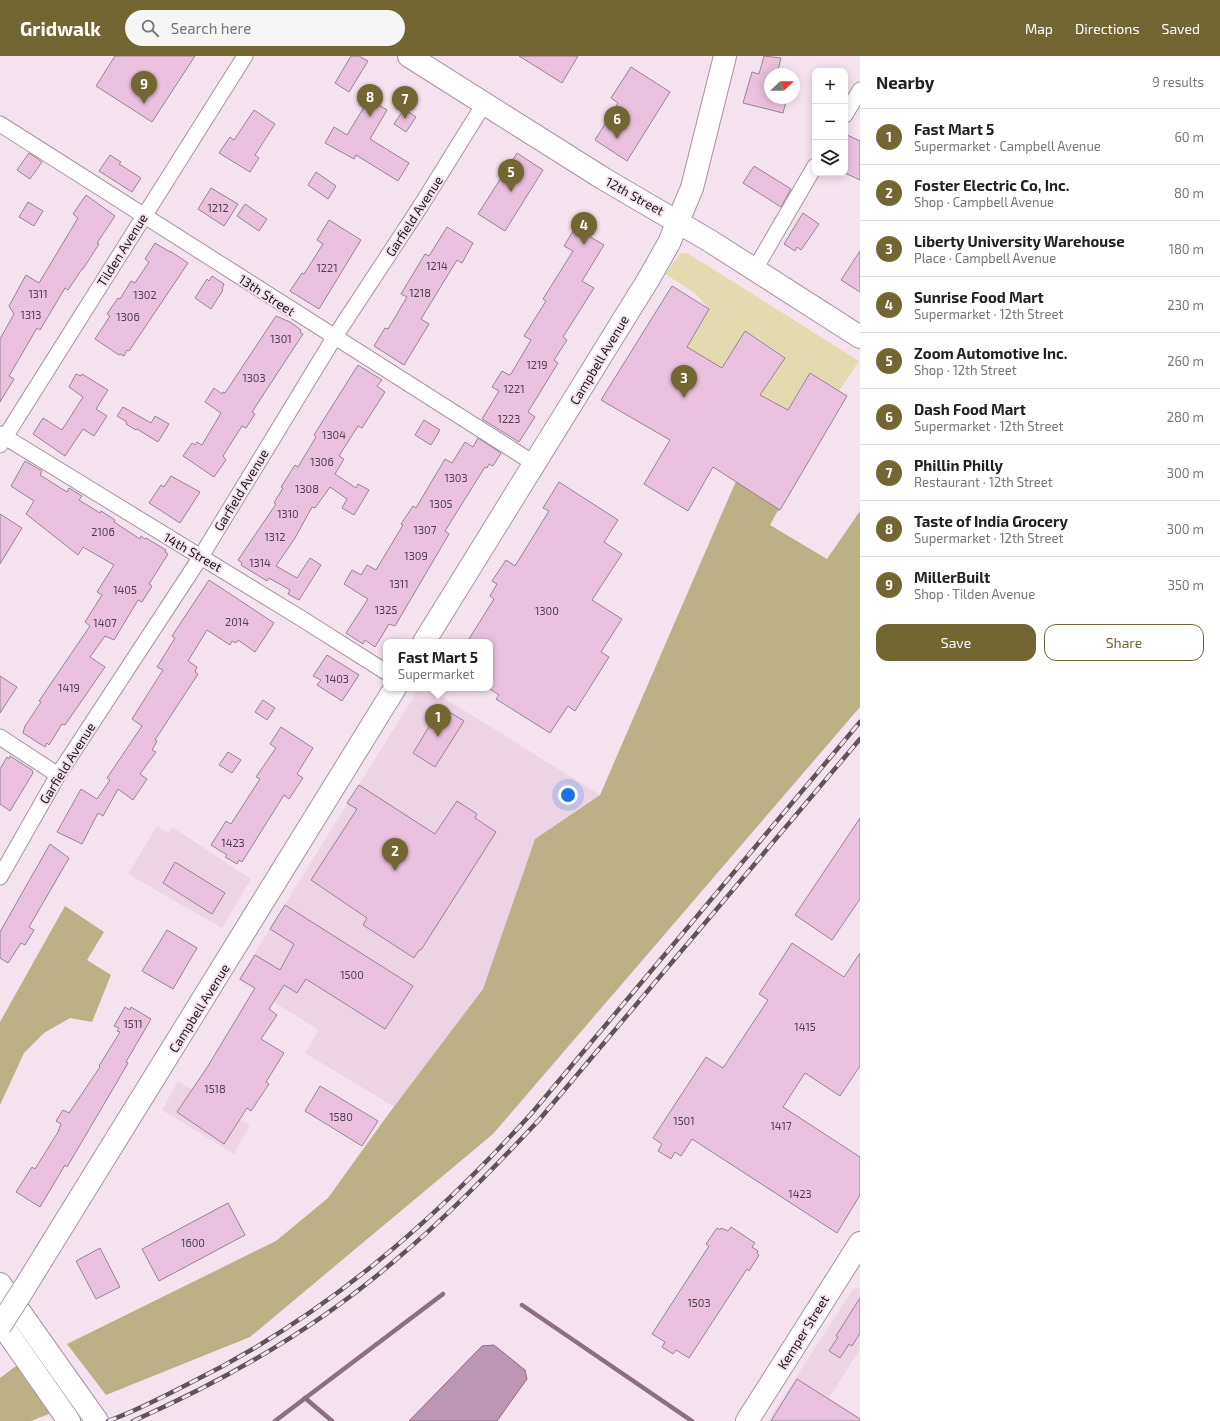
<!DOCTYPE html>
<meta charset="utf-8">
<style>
body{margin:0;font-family:"Exo 2",sans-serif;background:#f6f6f6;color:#222}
.controls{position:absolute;right:12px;top:12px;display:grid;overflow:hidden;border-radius:8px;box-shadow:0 2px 10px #0003}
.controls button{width:36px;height:36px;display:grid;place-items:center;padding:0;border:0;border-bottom:1px solid #e0e0e0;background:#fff;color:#222;font:20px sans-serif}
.compass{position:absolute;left:764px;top:12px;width:36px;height:36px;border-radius:50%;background:#fff;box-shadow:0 2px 10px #0003;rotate:68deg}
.you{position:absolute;left:568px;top:739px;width:14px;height:14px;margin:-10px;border:3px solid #fff;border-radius:50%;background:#1a73e8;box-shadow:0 0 0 6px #1a73e833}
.badge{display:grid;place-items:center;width:26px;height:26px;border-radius:50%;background:#726633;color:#fff;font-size:13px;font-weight:700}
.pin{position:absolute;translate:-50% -33px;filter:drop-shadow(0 1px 2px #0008)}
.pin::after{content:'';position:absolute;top:21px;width:14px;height:12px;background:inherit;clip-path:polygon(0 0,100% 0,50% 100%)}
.popup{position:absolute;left:383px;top:583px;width:110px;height:52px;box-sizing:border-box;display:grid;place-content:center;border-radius:8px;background:#fff;filter:drop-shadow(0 1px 3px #0005);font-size:13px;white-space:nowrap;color:#767676}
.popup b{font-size:15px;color:#222}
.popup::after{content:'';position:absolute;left:50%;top:100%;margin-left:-8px;border:8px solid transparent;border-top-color:#fff}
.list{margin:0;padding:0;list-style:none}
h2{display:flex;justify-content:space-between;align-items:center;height:52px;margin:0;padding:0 16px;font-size:17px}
h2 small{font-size:13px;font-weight:400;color:#767676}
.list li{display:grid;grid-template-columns:26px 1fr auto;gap:12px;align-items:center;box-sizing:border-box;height:56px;padding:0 16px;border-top:1px solid #e0e0e0}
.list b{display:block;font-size:15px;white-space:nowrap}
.list p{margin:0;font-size:13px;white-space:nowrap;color:#767676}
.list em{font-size:13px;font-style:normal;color:#767676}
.actions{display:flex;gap:8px;padding:12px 16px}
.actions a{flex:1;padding:9px 0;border:1px solid #726633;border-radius:12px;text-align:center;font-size:14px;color:#726633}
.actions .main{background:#726633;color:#fff}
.icon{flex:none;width:22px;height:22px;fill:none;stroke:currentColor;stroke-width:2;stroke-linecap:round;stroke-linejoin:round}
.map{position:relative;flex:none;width:860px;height:1365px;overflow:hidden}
header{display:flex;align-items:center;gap:24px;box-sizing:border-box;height:56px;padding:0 20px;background:#726633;color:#fff}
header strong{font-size:19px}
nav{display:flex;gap:22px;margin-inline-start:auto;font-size:14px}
.search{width:280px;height:36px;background:#f6f6f6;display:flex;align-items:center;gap:10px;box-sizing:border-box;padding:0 14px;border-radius:22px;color:#767676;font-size:15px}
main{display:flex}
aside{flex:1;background:#fff}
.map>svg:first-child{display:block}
</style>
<header>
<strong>Gridwalk</strong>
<div class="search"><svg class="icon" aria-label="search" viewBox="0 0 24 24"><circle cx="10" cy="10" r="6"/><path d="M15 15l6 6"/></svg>Search here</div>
<nav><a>Map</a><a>Directions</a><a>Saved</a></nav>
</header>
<main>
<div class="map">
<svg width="860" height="1365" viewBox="0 0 860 1365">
<rect width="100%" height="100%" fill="#f4e3ef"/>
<g fill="#ecd4e5">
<path d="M 419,632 L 428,632 L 600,739 L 535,783 L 483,933 L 396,1052 L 305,997 L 319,974 L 238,924 Z"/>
<path d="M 157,770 L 168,777 L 172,771 L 251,823 L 222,872 L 128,818 Z"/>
<path d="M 178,1025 L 250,1069 L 234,1098 L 162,1054 Z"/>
<path d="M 860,1232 L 860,1293 L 829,1342 L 860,1362 L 860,1365 L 768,1365 L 853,1233 Z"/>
</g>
<path fill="#e4dab0" d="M 681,197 L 687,197 L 859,305 L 839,335 L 810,318 L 788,354 L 760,339 L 785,301 L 745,275 L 722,312 L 686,292 L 709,253 L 695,237 L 665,218 Z"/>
<g fill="#bbb086">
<path d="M 736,425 L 780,454 L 777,456 L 770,469 L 827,503 L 860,455 L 860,651 L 493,1078 L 250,1281 L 106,1339 L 67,1288 L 276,1185 L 328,1142 L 387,1060 L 483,933 L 535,783 L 600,739 Z"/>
<path d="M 65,850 L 104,876 L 87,904 L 111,919 L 92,966 L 70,962 L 44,977 L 24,997 L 0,1049 L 0,966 Z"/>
<path d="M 20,1307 L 44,1344 L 49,1358 L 31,1365 L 0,1365 L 0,1322 Z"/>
</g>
<path fill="#bc96b2" stroke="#8c6f84" d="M 494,1289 L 525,1314 L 527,1323 L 497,1365 L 409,1365 L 482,1290 Z"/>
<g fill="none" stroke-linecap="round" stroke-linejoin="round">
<g stroke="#8c6f84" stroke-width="4.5">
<path d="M 522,1249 L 692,1365"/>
<path d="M 305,1342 L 332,1365"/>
<path d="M 275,1365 L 443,1238"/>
</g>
</g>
<g fill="#eac2df" stroke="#958691">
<path d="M 115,0 L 195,0 L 152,66 L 96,30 Z"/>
<path d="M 351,0 L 359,0 L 368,5 L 349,36 L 335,27 Z"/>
<path d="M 519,0 L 578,0 L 562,27 Z"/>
<path d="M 764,0 L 781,2 L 777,18 L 770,18 L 770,42 L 787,42 L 783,57 L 743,47 L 752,16 L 759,18 Z"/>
<path d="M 631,11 L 670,36 L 627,105 L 595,84 L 618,47 L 611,42 Z"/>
<path d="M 369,43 L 387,54 L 370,83 L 409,107 L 398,125 L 356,99 L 354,103 L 325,87 L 334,71 L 347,79 Z"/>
<path d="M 404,53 L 416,61 L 406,76 L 394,68 Z"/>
<path d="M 254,54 L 275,68 L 255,99 L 259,102 L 250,116 L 219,97 L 230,81 L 234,84 Z"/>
<path d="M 845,78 L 860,85 L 860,124 L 845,117 Z"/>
<path d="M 29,97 L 42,106 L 30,123 L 17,114 Z"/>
<path d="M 517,97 L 543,114 L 505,175 L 478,158 Z"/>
<path d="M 110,99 L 121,106 L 119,108 L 141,122 L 132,136 L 99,115 Z"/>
<path d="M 754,110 L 791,133 L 781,151 L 743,127 Z"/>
<path d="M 316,116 L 336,130 L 328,143 L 308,129 Z"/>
<path d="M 211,132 L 238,148 L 224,170 L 198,153 Z"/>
<path d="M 86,139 L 115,160 L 97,187 L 99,188 L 83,213 L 82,213 L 68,234 L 65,232 L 40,274 L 37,272 L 9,320 L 14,323 L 0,346 L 0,283 L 14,258 L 9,250 L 26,219 L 39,227 L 78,162 L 73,158 Z"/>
<path d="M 28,146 L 43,155 L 34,170 L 19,161 Z"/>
<path d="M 245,148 L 267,163 L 259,175 L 237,160 Z"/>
<path d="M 803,157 L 819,168 L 801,194 L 797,191 L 795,195 L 784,188 Z"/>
<path d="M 329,164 L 361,184 L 319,253 L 290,235 L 302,217 L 304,218 L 323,188 L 317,184 Z"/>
<path d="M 447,171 L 473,187 L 462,207 L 457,204 L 421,263 L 429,268 L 404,309 L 374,290 L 385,272 L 388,273 L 407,241 L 401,238 L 425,198 L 429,200 Z"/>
<path d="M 575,172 L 604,189 L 582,225 L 594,232 L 563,281 L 567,284 L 554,304 L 558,307 L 528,356 L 535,361 L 519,386 L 482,363 L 499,335 L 492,331 L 502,315 L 509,319 L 511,318 L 531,284 L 524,280 L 546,245 L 543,243 L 573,195 L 564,190 Z"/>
<path d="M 155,187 L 170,196 L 170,195 L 188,207 L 129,295 L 127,294 L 124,300 L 120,298 L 119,299 L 95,283 L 110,260 L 107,258 L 118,242 L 120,243 L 131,225 L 135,227 L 149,206 L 145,203 Z"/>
<path d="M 860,195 L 860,236 L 841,224 Z"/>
<path d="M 212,220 L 224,228 L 222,233 L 223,234 L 211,253 L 195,242 L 207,223 L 209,225 Z"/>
<path d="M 672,230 L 709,253 L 687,291 L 722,312 L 745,275 L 785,302 L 760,339 L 788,354 L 810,317 L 847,340 L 780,454 L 713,411 L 688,455 L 644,428 L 670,384 L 601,344 Z"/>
<path d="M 276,260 L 290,266 L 301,274 L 300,276 L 303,278 L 252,356 L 255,358 L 246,372 L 242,370 L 223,400 L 226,404 L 214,421 L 183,400 L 192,387 L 195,389 L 197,386 L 202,389 L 221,357 L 205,346 L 214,332 L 222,338 L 223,336 L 225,337 Z"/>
<path d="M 358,309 L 382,324 L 377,330 L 385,336 L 362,372 L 358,370 L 339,400 L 344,403 L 335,418 L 356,432 L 358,428 L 369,434 L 354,459 L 342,452 L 347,443 L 330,431 L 315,452 L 312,451 L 295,482 L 276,510 L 297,522 L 310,502 L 321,509 L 299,544 L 288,538 L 290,534 L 269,522 L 267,525 L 241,509 L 242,507 L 238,504 L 276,448 L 274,447 L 283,432 L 281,431 L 295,409 L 298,411 L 316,381 L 314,379 Z"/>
<path d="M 76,318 L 81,320 L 82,318 L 108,334 L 96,353 L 107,360 L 94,380 L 83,373 L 65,400 L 33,378 L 43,362 L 62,374 L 83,341 L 69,331 Z"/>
<path d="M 123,351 L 151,367 L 155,360 L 169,368 L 158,386 L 137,373 L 136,374 L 126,368 L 127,366 L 117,360 Z"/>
<path d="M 424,364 L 440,374 L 431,389 L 415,379 Z"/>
<path d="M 478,382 L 501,397 L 493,410 L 489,408 L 487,412 L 485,411 L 445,475 L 449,478 L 395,570 L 389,568 L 375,591 L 365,584 L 363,588 L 346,577 L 368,543 L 344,528 L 352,514 L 361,519 L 367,509 L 376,514 L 403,469 L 401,468 L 413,450 L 416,452 L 445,403 L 452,407 L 465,386 L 473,391 Z"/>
<path d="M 25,405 L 42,415 L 40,419 L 67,436 L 69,432 L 82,440 L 79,444 L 100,457 L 101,455 L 115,464 L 114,466 L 140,483 L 141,480 L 145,483 L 146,482 L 166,494 L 165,496 L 168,498 L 149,528 L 152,530 L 142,546 L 138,544 L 114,584 L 105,580 L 90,601 L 105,611 L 65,669 L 62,668 L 49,689 L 47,687 L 45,691 L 23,677 L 25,670 L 41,646 L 39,645 L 90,570 L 85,566 L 102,539 L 97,536 L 114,509 L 83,491 L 78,499 L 26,458 L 34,445 L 11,430 Z"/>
<path d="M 171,420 L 200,436 L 180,467 L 149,447 L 161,429 L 164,431 Z"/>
<path d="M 559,426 L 618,464 L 604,486 L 622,498 L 592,544 L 622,563 L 601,596 L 609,601 L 575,655 L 568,650 L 550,677 L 496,643 L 499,639 L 490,633 L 490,586 L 467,586 L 494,543 L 490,540 L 497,528 L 492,525 L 506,504 L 515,510 L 549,455 L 543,452 Z"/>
<path d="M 0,458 L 22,472 L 0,508 Z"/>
<path d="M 209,524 L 274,567 L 255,596 L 238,584 L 236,587 L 232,585 L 230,589 L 207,574 L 188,605 L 197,611 L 195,616 L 198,618 L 155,684 L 157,685 L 152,694 L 156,696 L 140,718 L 147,723 L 133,744 L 118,733 L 103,760 L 98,757 L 82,788 L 57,776 L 81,733 L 97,743 L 110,724 L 107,722 L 142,670 L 132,663 L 163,614 L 157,611 L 175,582 L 172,580 Z"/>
<path d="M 327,599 L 359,619 L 342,645 L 317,629 L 321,624 L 313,620 Z"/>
<path d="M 0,620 L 17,631 L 0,657 Z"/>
<path d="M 263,644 L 275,652 L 267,664 L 255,656 Z"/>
<path d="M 441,651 L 464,665 L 435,711 L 413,697 Z"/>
<path d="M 281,671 L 313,692 L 297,718 L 303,722 L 289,743 L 284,739 L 242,806 L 239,804 L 237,808 L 225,801 L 227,799 L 211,789 L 226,765 L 231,768 L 260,723 L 256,721 L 276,692 L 270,688 Z"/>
<path d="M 228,696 L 241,704 L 232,717 L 219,709 Z"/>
<path d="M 10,700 L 32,714 L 33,717 L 10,755 L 0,748 L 0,713 L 7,701 L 9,703 Z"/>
<path d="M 359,729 L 435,778 L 457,745 L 477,758 L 475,762 L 496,776 L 421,894 L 419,894 L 414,902 L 363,869 L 367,862 L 311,824 L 357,753 L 347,747 Z"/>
<path d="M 860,762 L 860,843 L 832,884 L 795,859 Z"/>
<path d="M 50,788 L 69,802 L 29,871 L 34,874 L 25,889 L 21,887 L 8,907 L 0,902 L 0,876 Z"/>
<path d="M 175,806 L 225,837 L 212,858 L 163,827 Z"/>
<path d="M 285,849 L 413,930 L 385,973 L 306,923 L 297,937 L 284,929 L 269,953 L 277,959 L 261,983 L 284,997 L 266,1026 L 269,1028 L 251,1055 L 247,1052 L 224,1088 L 177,1056 L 208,1010 L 255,932 L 240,923 L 255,899 L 280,914 L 294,888 L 270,873 Z"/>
<path d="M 167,874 L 197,892 L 173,933 L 142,915 Z"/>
<path d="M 792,887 L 844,921 L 860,897 L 860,1010 L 840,1040 L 805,1017 L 783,1051 L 860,1101 L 860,1139 L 837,1177 L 692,1083 L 681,1100 L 675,1096 L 671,1103 L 658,1095 L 662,1088 L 653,1082 L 706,1001 L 723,1012 L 768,944 L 759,938 Z"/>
<path d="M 125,951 L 130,954 L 131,951 L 151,963 L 126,1006 L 128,1007 L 117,1026 L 67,1111 L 65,1109 L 40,1151 L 16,1136 L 32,1111 L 35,1113 L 58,1076 L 61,1068 L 56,1065 L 63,1054 L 69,1057 L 100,1011 L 99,1010 L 120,976 L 117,975 L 119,972 L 114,970 Z"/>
<path d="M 320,1030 L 378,1065 L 362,1090 L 305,1055 Z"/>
<path d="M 228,1147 L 245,1179 L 159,1225 L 142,1193 Z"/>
<path d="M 731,1171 L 755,1187 L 752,1191 L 758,1195 L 757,1197 L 759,1199 L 749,1215 L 747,1213 L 689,1302 L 676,1294 L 673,1298 L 662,1291 L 665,1286 L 652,1278 L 709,1190 L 706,1188 L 717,1172 L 720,1174 L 721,1172 L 728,1175 Z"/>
<path d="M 100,1192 L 120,1231 L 96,1243 L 76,1205 Z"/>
<path d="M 860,1242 L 860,1277 L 852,1290 L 849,1288 L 840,1302 L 829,1295 L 838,1281 L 836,1280 Z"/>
<path d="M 797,1323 L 860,1363 L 860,1365 L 771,1365 Z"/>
</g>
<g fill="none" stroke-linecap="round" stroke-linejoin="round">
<g stroke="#a495a0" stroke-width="17">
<g id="minor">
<path d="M 845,59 L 860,34"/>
<path d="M 0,68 L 535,408"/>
<path d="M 755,213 L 815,110"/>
<path d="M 0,378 L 299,561 L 386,616"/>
<path d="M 0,389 L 245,0"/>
<path d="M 0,681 L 58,719"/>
<path d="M 0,821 L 58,719 L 200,502 L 334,282 L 420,151 L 484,48"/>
</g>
</g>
<g stroke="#a495a0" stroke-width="24">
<g id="secondary">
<path d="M 424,586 L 648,224 L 669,187 L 678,165"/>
<path d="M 23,1234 L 395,632"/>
</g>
</g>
<g stroke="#a495a0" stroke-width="24">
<g id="primary">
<path d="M 409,0 L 604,123 L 710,185 L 860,281"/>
<path d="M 678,165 L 692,132 L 725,0"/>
<path d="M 747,1365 L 860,1187"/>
</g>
</g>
<g stroke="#a495a0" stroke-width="24">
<g id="motorway">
<path d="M 0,1228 L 97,1365"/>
<path d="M 0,1266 L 69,1365"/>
</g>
</g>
<use href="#minor" stroke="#fff" stroke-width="15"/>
<use href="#secondary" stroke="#fff" stroke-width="22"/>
<use href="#primary" stroke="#fff" stroke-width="22"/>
<use href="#motorway" stroke="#fff" stroke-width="22"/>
<g stroke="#5e555b" stroke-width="4.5">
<g id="rail">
<path d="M 108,1365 C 136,1355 163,1341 190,1327 C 324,1261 431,1168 531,1058 L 860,666"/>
<path d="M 133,1365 C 226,1324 315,1273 392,1207 C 445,1163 492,1114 539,1064 L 860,683"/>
</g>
</g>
<use href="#rail" stroke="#f4e3ef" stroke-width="3" stroke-dasharray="9" stroke-linecap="butt"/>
<g stroke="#a495a0" stroke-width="24" stroke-linecap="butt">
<path id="secondary-bridge" d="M 0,1270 L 23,1234"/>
</g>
<use href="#secondary-bridge" stroke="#fff" stroke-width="22"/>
</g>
<g text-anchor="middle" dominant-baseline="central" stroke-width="4" stroke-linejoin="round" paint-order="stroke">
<g font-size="11" fill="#4f404a">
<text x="218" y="151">1212</text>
<text x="437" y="209">1214</text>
<text x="327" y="211">1221</text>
<text x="420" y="236">1218</text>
<text x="38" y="237">1311</text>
<text x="145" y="238">1302</text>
<text x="31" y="258">1313</text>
<text x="128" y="260">1306</text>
<text x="281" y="282">1301</text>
<text x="537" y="308">1219</text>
<text x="254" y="321">1303</text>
<text x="514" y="332">1221</text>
<text x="509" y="362">1223</text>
<text x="334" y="378">1304</text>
<text x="322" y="405">1306</text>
<text x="456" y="421">1303</text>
<text x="307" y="432">1308</text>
<text x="441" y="447">1305</text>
<text x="288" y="457">1310</text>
<text x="425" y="473">1307</text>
<text x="103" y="475">2106</text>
<text x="275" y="480">1312</text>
<text x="416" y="499">1309</text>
<text x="260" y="506">1314</text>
<text x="399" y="527">1311</text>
<text x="125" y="533">1405</text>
<text x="386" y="553">1325</text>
<text x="547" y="554">1300</text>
<text x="237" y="565">2014</text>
<text x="105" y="566">1407</text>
<text x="337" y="622">1403</text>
<text x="69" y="631">1419</text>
<text x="233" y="786">1423</text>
<text x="352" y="918">1500</text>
<text x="133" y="967">1511</text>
<text x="805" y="970">1415</text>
<text x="215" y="1032">1518</text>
<text x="341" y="1060">1580</text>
<text x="684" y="1064">1501</text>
<text x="781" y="1069">1417</text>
<text x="800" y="1137">1423</text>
<text x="193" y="1186">1600</text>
<text x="699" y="1246">1503</text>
</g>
<g font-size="13" fill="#1b1519" stroke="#f4e3ef">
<text transform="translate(635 140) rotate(29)">12th Street</text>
<text transform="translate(414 160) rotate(-57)">Garfield Avenue</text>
<text transform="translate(122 194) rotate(-58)">Tilden Avenue</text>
<text transform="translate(267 239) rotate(33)">13th Street</text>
<text transform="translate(599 304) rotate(-59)">Campbell Avenue</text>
<text transform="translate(241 434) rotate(-59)">Garfield Avenue</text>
<text transform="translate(193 496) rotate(30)">14th Street</text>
<text transform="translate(67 707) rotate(-58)">Garfield Avenue</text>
<text transform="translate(199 952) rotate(-58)">Campbell Avenue</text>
<text transform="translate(803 1276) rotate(-58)">Kemper Street</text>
</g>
</g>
</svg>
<div class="controls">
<button>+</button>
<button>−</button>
<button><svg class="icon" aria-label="layers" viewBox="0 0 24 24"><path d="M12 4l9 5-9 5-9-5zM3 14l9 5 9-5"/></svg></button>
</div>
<svg class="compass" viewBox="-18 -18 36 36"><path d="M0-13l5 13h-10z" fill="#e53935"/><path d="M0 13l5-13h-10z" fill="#767676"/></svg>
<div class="you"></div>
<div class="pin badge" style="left:438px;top:681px">1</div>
<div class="popup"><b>Fast Mart 5</b>Supermarket</div>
<div class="pin badge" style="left:395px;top:815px">2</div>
<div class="pin badge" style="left:684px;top:342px">3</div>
<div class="pin badge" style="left:584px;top:189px">4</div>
<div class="pin badge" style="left:511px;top:136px">5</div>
<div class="pin badge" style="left:617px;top:83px">6</div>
<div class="pin badge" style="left:405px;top:63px">7</div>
<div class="pin badge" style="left:370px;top:61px">8</div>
<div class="pin badge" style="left:144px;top:48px">9</div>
</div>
<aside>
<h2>Nearby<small>9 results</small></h2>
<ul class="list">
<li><span class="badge">1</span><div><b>Fast Mart 5</b><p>Supermarket · Campbell Avenue</p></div><em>60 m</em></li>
<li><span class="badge">2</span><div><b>Foster Electric Co, Inc.</b><p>Shop · Campbell Avenue</p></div><em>80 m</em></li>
<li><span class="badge">3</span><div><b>Liberty University Warehouse</b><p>Place · Campbell Avenue</p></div><em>180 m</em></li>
<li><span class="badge">4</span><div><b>Sunrise Food Mart</b><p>Supermarket · 12th Street</p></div><em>230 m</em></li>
<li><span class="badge">5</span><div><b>Zoom Automotive Inc.</b><p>Shop · 12th Street</p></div><em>260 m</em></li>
<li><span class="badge">6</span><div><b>Dash Food Mart</b><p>Supermarket · 12th Street</p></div><em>280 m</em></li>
<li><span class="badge">7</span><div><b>Phillin Philly</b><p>Restaurant · 12th Street</p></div><em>300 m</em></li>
<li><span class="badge">8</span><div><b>Taste of India Grocery</b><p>Supermarket · 12th Street</p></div><em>300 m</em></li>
<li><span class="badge">9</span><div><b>MillerBuilt</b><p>Shop · Tilden Avenue</p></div><em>350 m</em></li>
</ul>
<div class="actions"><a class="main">Save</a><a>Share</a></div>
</aside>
</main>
